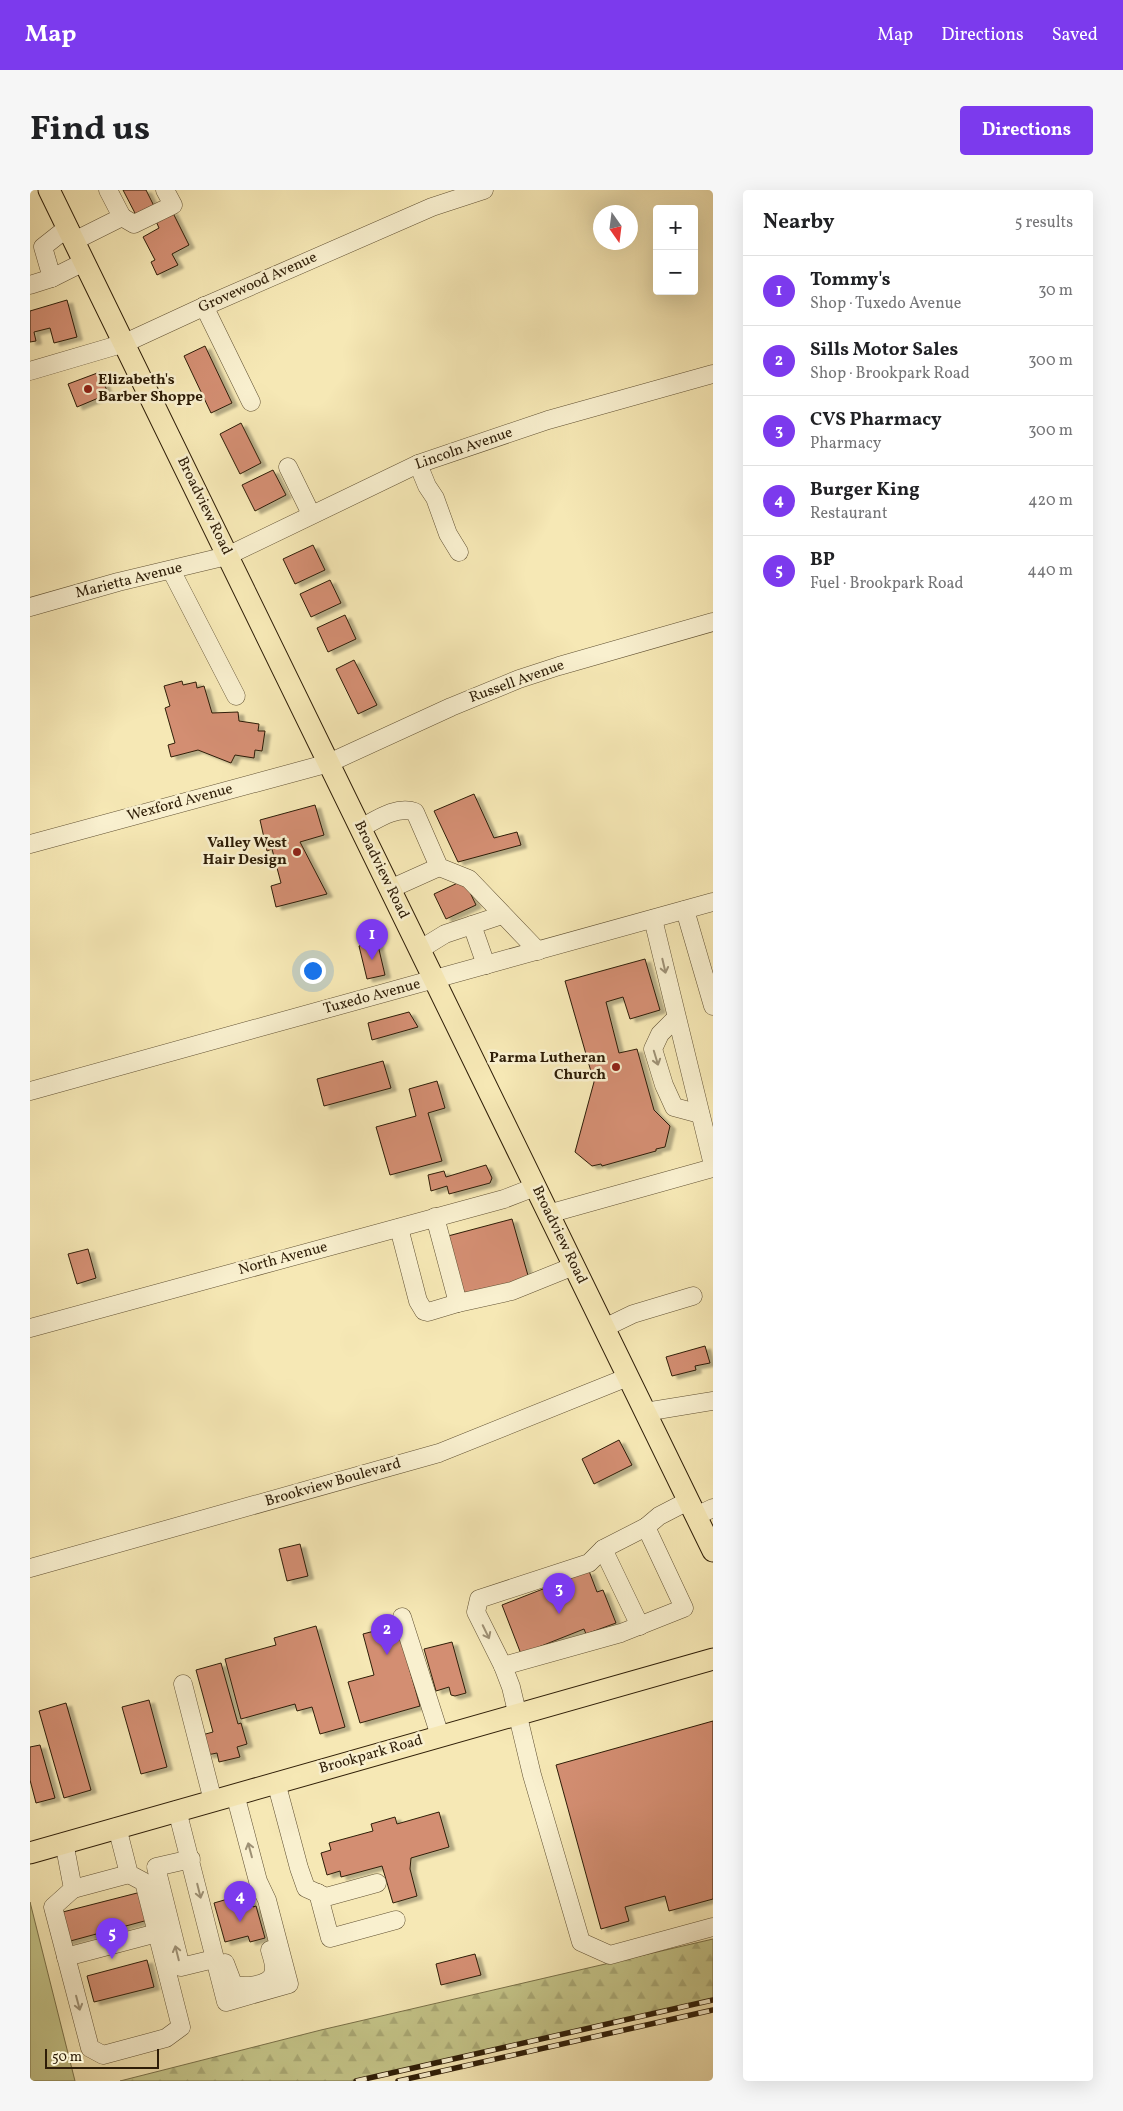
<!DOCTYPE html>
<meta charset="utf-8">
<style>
body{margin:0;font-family:Vollkorn,serif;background:#f6f6f6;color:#202124}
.controls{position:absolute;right:15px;top:15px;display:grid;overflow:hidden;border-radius:5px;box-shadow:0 5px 20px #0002}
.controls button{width:45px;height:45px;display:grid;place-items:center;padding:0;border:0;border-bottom:1px solid #e0e0e0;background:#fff;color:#202124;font:25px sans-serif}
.compass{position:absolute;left:563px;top:15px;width:45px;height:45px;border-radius:50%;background:#fff;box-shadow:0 5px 20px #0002;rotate:166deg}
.scale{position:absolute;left:15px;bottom:12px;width:114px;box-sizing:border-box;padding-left:5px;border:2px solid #2e1d07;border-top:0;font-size:14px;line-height:18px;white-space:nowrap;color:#2e1d07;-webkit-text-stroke:4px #f9f0cf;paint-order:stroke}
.you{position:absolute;left:282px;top:780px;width:18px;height:18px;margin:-12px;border:4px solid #fff;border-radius:50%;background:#1a73e8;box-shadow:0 0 0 8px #1a73e833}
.badge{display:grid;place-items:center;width:32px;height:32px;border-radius:50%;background:#7c3aed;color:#fff;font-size:16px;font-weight:700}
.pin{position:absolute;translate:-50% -41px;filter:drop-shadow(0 1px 2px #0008)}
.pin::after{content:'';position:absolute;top:26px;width:18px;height:15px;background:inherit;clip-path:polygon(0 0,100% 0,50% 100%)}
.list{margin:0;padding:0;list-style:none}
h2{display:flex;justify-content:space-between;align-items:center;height:65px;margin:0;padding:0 20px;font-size:21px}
h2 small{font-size:16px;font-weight:400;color:#757577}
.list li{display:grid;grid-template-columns:32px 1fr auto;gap:15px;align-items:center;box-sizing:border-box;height:70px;padding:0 20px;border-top:1px solid #e0e0e0}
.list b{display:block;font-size:19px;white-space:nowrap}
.list p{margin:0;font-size:16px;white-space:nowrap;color:#757577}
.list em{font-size:16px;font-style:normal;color:#757577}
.map{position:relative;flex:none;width:683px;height:1891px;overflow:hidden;border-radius:5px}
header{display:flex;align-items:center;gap:30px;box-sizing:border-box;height:70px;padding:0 25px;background:#7c3aed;color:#fff}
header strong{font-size:24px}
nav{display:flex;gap:28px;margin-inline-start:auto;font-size:18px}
.intro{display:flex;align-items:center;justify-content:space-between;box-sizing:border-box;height:120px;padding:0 30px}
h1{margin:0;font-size:35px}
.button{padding:12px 22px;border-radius:5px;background:#7c3aed;color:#fff;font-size:18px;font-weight:700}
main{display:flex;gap:30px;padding:0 30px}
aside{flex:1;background:#fff;border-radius:5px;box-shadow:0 5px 20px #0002}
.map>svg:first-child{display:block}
</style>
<header>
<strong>Map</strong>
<nav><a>Map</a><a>Directions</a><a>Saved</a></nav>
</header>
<div class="intro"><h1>Find us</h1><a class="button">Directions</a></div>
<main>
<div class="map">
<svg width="683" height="1891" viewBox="0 0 683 1891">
<defs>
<pattern id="forest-firs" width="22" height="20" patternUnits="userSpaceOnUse" patternTransform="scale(1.25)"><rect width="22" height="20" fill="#c4c488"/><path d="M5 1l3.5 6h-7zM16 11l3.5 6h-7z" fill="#a9a874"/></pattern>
<filter id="shadow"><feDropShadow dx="5.5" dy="3" stdDeviation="1" flood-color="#0004"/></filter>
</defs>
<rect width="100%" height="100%" fill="#f6e8b5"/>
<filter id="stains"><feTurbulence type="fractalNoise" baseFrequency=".004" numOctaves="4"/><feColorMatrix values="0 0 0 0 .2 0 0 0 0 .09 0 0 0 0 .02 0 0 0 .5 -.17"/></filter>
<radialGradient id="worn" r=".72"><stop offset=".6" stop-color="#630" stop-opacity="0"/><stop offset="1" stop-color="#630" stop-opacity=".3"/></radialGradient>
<path fill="#c4c488" stroke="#797048" d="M 0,1712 L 45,1891 L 0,1891 Z"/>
<path fill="url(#forest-firs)" stroke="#797048" d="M 683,1749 L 683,1810 L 326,1891 L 90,1891 L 291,1840 Z"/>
<g fill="#d38e72" stroke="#2e1d07" filter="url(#shadow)">
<path d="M 93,0 L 116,0 L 125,18 L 107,27 Z"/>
<path d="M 142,21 L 159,55 L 142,64 L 148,75 L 127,85 L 121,72 L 125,70 L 113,47 L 129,38 L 125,29 Z"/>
<path d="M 37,110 L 47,147 L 24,153 L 20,138 L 4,142 L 6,151 L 0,152 L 0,121 Z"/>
<path d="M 175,156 L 202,213 L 181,223 L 154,166 Z"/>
<path d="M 70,182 L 78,204 L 47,217 L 38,194 Z"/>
<path d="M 211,233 L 231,273 L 210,284 L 190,244 Z"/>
<path d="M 243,280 L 256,305 L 225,321 L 212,295 Z"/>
<path d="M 283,355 L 295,380 L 265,394 L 253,369 Z"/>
<path d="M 300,390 L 311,413 L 281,427 L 270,404 Z"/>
<path d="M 315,425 L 326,449 L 298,462 L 287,438 Z"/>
<path d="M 324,470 L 347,515 L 328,524 L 306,479 Z"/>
<path d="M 152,491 L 153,495 L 166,492 L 167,498 L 174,496 L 182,523 L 208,522 L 209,531 L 229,534 L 228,541 L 235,541 L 232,561 L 225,560 L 224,568 L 205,565 L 201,573 L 168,560 L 141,567 L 138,555 L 145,553 L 135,518 L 140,516 L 134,496 Z"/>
<path d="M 444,604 L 464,648 L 487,642 L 491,655 L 428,672 L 404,621 Z"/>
<path d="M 285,615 L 294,645 L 270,652 L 297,704 L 246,717 L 241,696 L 251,693 L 242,659 L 237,661 L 230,630 Z"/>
<path d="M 434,690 L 446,715 L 416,729 L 404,704 Z"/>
<path d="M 347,751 L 355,785 L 337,789 L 329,756 Z"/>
<path d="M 615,769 L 630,820 L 600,829 L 593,807 L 576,812 L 589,863 L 607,859 L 624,920 L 640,936 L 635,957 L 626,959 L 626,961 L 572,976 L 571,974 L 562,976 L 545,962 L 564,892 L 535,791 Z"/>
<path d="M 379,822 L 388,837 L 342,850 L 338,833 Z"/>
<path d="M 353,871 L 361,898 L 294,916 L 287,889 Z"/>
<path d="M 407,891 L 415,918 L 398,923 L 412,971 L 360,985 L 346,937 L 386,926 L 379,899 Z"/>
<path d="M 456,975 L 462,988 L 460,993 L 419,1004 L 417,996 L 401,1001 L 398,985 L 414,981 L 416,987 Z"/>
<path d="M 482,1029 L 499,1089 L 435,1106 L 418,1046 Z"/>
<path d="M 58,1059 L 66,1088 L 47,1094 L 38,1064 Z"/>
<path d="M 675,1156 L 680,1173 L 665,1176 L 666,1180 L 642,1186 L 636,1167 Z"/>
<path d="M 589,1250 L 602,1275 L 564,1294 L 552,1269 Z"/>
<path d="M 270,1354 L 278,1386 L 257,1391 L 249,1359 Z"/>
<path d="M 559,1381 L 567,1402 L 573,1400 L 586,1433 L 556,1444 L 554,1439 L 491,1464 L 472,1415 Z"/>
<path d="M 367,1435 L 390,1516 L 330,1533 L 318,1492 L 344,1485 L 333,1444 Z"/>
<path d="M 286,1436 L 315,1537 L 290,1544 L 282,1517 L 267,1521 L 265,1514 L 211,1529 L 195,1469 L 246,1455 L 244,1448 Z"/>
<path d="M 422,1452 L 436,1503 L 425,1506 L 421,1505 L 419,1497 L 406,1501 L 394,1459 Z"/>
<path d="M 191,1473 L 208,1534 L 211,1533 L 217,1554 L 207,1557 L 210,1567 L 189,1572 L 187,1563 L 177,1565 L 172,1545 L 183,1542 L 166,1480 Z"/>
<path d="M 119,1510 L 137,1577 L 111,1584 L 92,1517 Z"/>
<path d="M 36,1513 L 61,1600 L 34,1608 L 9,1521 Z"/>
<path d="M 683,1531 L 683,1709 L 639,1721 L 635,1706 L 595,1717 L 599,1731 L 571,1739 L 526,1575 Z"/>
<path d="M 10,1555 L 25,1608 L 6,1613 L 0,1590 L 0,1557 Z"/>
<path d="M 409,1622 L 419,1657 L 381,1668 L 380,1679 L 387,1706 L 363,1713 L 352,1676 L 311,1687 L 310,1681 L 297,1685 L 291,1663 L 301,1660 L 299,1653 L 343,1641 L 341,1634 L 365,1627 L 367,1634 Z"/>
<path d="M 111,1702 L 118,1730 L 33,1753 L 25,1724 Z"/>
<path d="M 215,1704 L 220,1709 L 223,1717 L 226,1716 L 235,1748 L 220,1752 L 218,1746 L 195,1752 L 184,1713 Z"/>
<path d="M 445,1764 L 451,1785 L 411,1795 L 406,1774 Z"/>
<path d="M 117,1770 L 124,1797 L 64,1812 L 57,1786 Z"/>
</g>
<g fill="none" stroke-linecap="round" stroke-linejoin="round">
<g stroke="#605032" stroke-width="19">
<g id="minor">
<path d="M 92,27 L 104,34 L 143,15 L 135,0"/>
<path d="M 37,38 L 13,57 L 22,88 L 54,72"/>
<path d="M 44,51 L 92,27 L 78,0"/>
<path d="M 0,95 L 22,88"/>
<path d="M 174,116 L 221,212"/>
<path d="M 0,181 L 95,153 L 173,117 L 402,17 L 454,0"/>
<path d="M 388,274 L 397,296 L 405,308 L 418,344 L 429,362"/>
<path d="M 258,277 L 281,324"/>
<path d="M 141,380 L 206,506"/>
<path d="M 0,417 L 88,392 L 197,366 L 388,274 L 518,230 L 683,184"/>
<path d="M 331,638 C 346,630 367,615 385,622 L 409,677 L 439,689 L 508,761"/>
<path d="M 0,654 L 299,573 L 421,517 L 489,489 L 529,476 L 683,432"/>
<path d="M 360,699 L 409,677"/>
<path d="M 655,720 L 683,816"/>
<path d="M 623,729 L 683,975"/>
<path d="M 442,735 L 456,775"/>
<path d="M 389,760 L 415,744 L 472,725"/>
<path d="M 646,828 L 630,844 L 623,859 L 634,895 L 644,917 L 670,924"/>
<path d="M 0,901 L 683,712"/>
<path d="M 518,1024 L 683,978"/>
<path d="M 405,1027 L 428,1113 L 482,1101 L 544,1076"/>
<path d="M 369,1038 L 388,1111 L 394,1121 L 398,1122 L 428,1113"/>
<path d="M 0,1138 L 474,1009 L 505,997"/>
<path d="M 574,1138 L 603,1124 L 663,1106"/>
<path d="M 615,1222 L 683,1211"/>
<path d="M 658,1311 L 629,1326 L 616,1337 L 654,1418 L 591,1443 L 473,1476 L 481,1497 L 502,1585 L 551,1752 L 580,1765 L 683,1737"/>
<path d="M 666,1326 L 683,1318"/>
<path d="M 0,1378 L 409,1263 L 598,1187"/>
<path d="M 372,1427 L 410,1546"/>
<path d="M 610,1436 L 573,1359 L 616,1337"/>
<path d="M 473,1476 L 446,1422 L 449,1409 L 559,1373 L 573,1359"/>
<path d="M 153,1494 L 183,1611"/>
<path d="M 246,1592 L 269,1678 L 276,1698 L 296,1707 L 347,1693"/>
<path d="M 147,1620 L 196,1812 L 259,1794 L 237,1710 L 228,1691 L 205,1604"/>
<path d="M 34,1652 L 43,1699 L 23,1717 L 60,1858 L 73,1865 L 136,1848 L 151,1837 L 114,1692 L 99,1684 L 87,1637"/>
<path d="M 161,1669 L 126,1677 L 151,1777 L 184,1769"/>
<path d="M 43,1699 L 99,1684"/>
<path d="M 288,1703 L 300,1748 L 366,1730"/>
<path d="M 36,1767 L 127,1743"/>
<path d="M 195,1773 L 203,1794 C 213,1798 239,1796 243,1784 C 246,1776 242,1768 240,1760"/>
</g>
</g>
<g stroke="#2e1d07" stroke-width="23">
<g id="major">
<path d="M 19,0 L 683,1361"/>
<path d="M 0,1663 L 683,1469"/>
</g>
</g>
<use href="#minor" stroke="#f9f0cf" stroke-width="18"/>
<use href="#major" stroke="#f6e8b5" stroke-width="21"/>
<g stroke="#2e1d07" stroke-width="5.5">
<g id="rail">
<path d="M 326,1891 L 683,1810"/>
<path d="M 368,1891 L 683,1820"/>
</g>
</g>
<use href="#rail" stroke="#f9f0cf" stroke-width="4" stroke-dasharray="11" stroke-linecap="butt"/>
</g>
<defs><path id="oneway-shaft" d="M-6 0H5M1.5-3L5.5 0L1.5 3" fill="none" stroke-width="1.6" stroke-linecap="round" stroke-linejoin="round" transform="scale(1.25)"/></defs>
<g stroke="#9e9175">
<use href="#oneway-shaft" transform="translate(634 776) rotate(77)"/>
<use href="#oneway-shaft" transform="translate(626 868) rotate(73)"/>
<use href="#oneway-shaft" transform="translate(456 1442) rotate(64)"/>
<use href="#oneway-shaft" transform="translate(220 1660) rotate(-105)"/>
<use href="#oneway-shaft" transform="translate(169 1701) rotate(76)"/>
<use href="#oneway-shaft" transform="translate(147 1763) rotate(-104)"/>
<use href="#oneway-shaft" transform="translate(48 1813) rotate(75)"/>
</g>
<g fill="#8f2418" stroke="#f9f0cf" stroke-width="2">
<circle cx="58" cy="199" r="5"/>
<circle cx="267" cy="662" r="5"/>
<circle cx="586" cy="877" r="5"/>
</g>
<g text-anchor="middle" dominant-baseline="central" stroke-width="5" stroke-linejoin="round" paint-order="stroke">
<g font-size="15" fill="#2e1d07" stroke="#f9f0cf">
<text transform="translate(228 93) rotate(-24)">Grovewood Avenue</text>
<text transform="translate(434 259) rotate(-19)">Lincoln Avenue</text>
<text transform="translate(174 316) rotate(64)">Broadview Road</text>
<text transform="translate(99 391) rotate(-14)">Marietta Avenue</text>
<text transform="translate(487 492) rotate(-20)">Russell Avenue</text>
<text transform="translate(150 613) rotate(-15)">Wexford Avenue</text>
<text transform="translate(351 680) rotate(64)">Broadview Road</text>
<text transform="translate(342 807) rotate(-15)">Tuxedo Avenue</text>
<text transform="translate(529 1045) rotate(64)">Broadview Road</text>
<text transform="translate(253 1069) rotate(-15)">North Avenue</text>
<text transform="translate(303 1293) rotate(-16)">Brookview Boulevard</text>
<text transform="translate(341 1565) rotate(-16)">Brookpark Road</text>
</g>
<g font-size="15" font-weight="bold" fill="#2e1d07" stroke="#f9f0cf" text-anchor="end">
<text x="68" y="190" text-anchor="start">Elizabeth's<tspan x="68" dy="17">Barber Shoppe</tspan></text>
<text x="257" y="653">Valley West<tspan x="257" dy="17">Hair Design</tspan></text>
<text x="576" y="868">Parma Lutheran<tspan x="576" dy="17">Church</tspan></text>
</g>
</g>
<rect width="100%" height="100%" filter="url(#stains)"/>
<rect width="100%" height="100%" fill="url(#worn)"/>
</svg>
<div class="controls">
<button>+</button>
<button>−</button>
</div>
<svg class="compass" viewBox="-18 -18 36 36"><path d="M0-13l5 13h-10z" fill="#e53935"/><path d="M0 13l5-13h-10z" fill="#757577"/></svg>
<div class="scale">50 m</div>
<div class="you"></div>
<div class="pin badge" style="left:342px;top:770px">1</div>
<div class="pin badge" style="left:357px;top:1465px">2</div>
<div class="pin badge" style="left:529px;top:1424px">3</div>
<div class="pin badge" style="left:210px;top:1732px">4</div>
<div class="pin badge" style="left:82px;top:1769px">5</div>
</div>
<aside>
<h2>Nearby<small>5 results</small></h2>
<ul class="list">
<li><span class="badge">1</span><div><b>Tommy's</b><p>Shop · Tuxedo Avenue</p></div><em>30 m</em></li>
<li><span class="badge">2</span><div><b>Sills Motor Sales</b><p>Shop · Brookpark Road</p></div><em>300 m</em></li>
<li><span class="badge">3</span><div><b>CVS Pharmacy</b><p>Pharmacy</p></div><em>300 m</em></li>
<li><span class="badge">4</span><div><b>Burger King</b><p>Restaurant</p></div><em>420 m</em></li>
<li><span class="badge">5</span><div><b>BP</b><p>Fuel · Brookpark Road</p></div><em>440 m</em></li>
</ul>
</aside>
</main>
